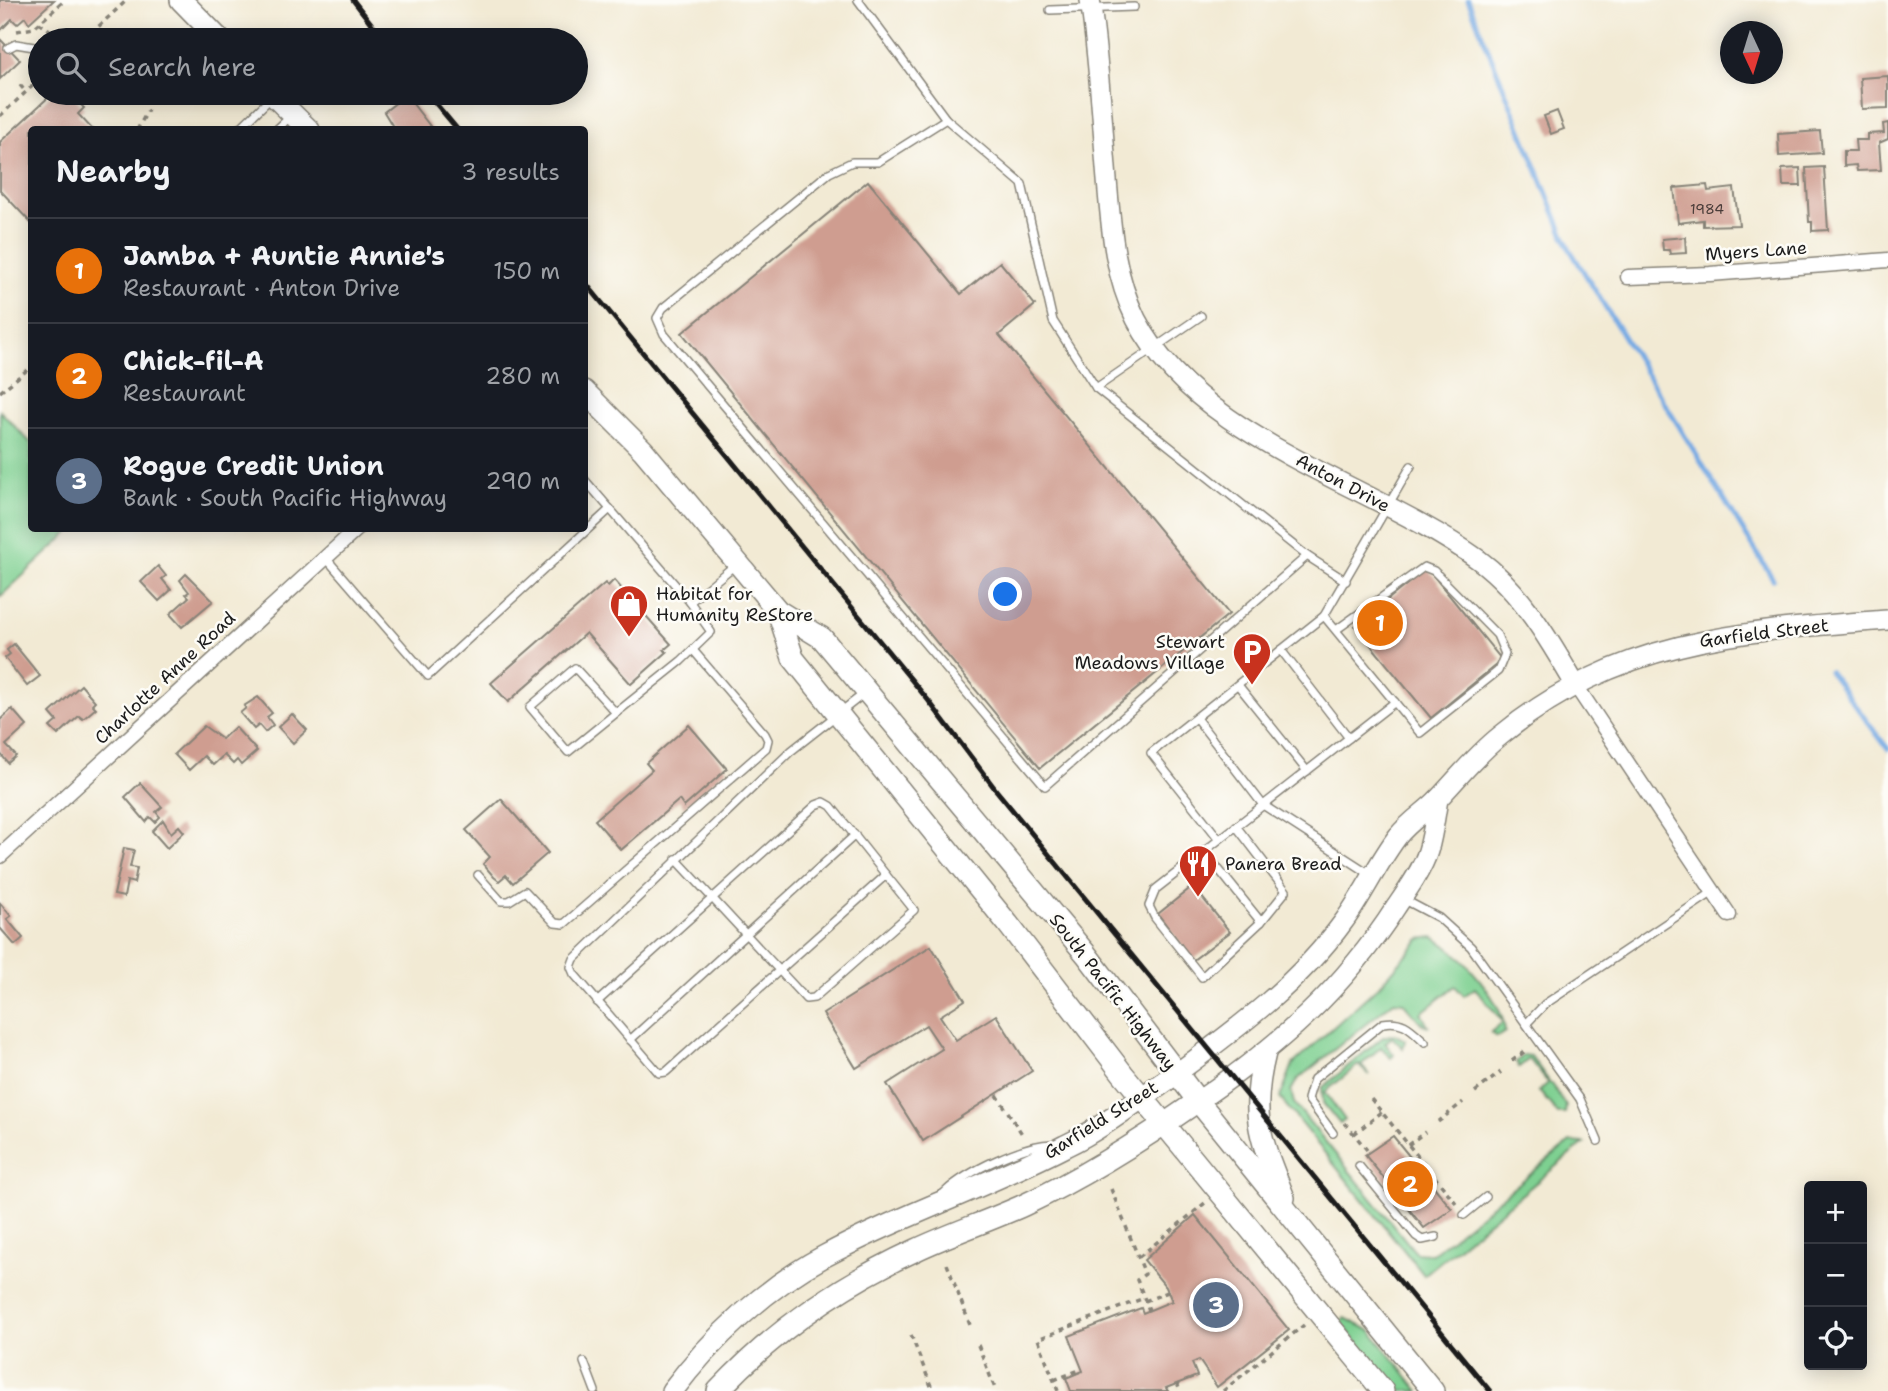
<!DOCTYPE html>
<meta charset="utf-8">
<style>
body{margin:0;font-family:"Shantell Sans",sans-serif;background:#20242c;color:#f1f3f6}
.controls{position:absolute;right:21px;bottom:21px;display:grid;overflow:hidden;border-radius:7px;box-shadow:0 4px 18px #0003}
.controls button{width:63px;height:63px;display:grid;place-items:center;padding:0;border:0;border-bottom:2px solid #363941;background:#171b24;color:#f1f3f6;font:35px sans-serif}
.compass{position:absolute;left:1720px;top:21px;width:63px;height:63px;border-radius:50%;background:#171b24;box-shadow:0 4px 18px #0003;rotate:176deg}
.you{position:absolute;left:1006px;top:595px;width:24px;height:24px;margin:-18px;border:5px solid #fff;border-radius:50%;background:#1a73e8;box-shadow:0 0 0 10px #1a73e833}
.badge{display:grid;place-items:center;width:46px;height:46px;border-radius:50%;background:#1a73e8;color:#fff;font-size:23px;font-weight:700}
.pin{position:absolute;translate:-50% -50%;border:4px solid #fff;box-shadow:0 2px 7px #0006}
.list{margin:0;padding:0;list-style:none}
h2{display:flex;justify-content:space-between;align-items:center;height:91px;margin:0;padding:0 28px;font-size:30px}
h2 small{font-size:23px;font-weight:400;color:#9ea1a6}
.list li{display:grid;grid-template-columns:46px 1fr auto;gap:21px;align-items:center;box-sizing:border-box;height:105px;padding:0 28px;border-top:2px solid #363941}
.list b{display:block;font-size:26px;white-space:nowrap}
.list p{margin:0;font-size:23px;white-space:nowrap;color:#9ea1a6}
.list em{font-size:23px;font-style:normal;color:#9ea1a6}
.icon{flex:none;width:38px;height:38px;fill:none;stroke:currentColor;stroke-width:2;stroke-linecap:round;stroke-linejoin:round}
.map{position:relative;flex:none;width:1888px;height:1391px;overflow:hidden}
.search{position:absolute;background:#171b24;box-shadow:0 4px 18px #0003;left:28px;top:28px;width:560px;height:77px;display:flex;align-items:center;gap:18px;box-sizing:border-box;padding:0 24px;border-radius:38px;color:#9ea1a6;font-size:26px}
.panel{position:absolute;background:#171b24;box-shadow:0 4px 18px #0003;left:28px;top:126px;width:560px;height:406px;border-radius:7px}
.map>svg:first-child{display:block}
</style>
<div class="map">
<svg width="1888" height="1391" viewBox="0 0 1888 1391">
<rect width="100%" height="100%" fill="#fdfcf7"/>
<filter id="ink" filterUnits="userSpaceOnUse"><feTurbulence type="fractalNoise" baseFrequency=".0143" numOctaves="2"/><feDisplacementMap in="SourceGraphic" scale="14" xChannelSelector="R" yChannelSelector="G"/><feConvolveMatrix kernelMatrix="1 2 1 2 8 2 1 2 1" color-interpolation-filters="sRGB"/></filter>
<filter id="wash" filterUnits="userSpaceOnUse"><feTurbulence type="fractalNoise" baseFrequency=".00686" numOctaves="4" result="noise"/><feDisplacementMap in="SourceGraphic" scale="28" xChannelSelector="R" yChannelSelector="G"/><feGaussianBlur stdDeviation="1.57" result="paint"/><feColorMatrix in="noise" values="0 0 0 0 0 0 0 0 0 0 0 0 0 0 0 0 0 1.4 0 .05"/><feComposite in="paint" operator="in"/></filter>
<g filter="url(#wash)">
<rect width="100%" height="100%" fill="#f2ead4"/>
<g fill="#7ed091" stroke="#4d7656" stroke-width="2">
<path d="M 0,411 L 31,443 L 32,528 L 73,529 L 0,597 Z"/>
<path d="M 1433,937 C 1459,950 1504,1002 1505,1032 L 1497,1037 L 1491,1032 L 1503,1022 L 1475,988 L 1464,996 L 1455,986 L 1421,1013 L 1428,1026 L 1422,1024 L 1403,1002 L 1394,1001 L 1297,1080 L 1291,1091 L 1294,1103 L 1416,1253 L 1432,1254 L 1570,1142 L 1584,1143 L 1424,1275 L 1280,1098 L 1293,1064 L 1383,982 L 1420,939 Z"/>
<path d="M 1394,1034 L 1405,1040 L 1403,1048 L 1392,1037 L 1385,1043 L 1394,1055 L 1391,1058 L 1381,1047 L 1361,1065 L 1369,1075 L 1358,1065 L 1325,1092 L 1345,1120 L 1340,1124 L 1323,1103 L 1322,1088 L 1383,1037 Z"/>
<path d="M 1524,1055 L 1531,1056 L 1566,1105 L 1565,1114 L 1558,1114 L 1539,1091 L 1548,1083 L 1529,1059 L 1519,1067 L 1516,1062 Z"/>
<path d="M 1345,1318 L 1371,1331 L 1419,1391 L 1397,1391 L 1340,1322 Z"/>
</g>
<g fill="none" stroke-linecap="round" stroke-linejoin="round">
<g stroke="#77aae3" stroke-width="5">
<path d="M 1468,0 L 1569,248 L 1773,579"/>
<path d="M 1829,671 L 1888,749"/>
</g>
</g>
<g id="blocks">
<g fill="#cf9d90">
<path d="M 0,0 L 54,0 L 29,23 L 25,17 L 17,24 L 12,19 L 0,31 Z"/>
<path d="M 0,39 L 20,60 L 0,79 Z"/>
<path d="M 1888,76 L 1888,108 L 1862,109 L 1860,78 Z"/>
<path d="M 53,93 L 70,93 L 84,108 L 78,114 L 93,130 L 32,130 L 32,224 L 0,190 L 0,142 Z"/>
<path d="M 406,95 L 433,130 L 395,130 L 384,112 Z"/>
<path d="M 1557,111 L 1564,129 L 1551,134 L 1544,116 Z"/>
<path d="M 1888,123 L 1888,139 L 1879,143 L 1881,170 L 1857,171 L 1856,165 L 1844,166 L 1844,151 L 1856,151 L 1855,140 L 1867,140 L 1867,134 L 1884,133 L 1883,124 Z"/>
<path d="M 1820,131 L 1822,153 L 1779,156 L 1778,134 Z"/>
<path d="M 1824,167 L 1828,230 L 1812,231 L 1812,222 L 1809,222 L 1806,168 Z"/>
<path d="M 1800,168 L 1801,186 L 1783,186 L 1782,169 Z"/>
<path d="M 868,181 L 961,294 L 1000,262 L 1035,305 L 999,335 L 1229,614 L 1040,768 L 682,333 Z"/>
<path d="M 1707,185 L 1708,191 L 1734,188 L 1739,225 L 1703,226 L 1703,220 L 1678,223 L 1674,188 Z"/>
<path d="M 1685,237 L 1686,253 L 1670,254 L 1669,250 L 1663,250 L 1662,239 Z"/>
<path d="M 158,566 L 166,576 L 162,579 L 171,590 L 159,601 L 141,582 Z"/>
<path d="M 1427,568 L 1502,660 L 1431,718 L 1355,626 Z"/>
<path d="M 186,574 L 213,601 L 182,627 L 170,614 L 189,597 L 186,594 L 189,592 L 180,580 Z"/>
<path d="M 614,580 L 671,644 L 664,650 L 667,652 L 631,684 L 586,633 L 508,702 L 491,683 L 605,583 L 608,586 Z"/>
<path d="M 14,644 L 40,676 L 27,686 L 5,658 L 10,654 L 7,650 Z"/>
<path d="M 81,685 L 95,701 L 92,704 L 96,708 L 83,719 L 79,716 L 58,735 L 50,727 L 57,721 L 50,713 Z"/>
<path d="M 258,697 L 272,713 L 267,717 L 273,725 L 265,732 L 259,725 L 254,729 L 240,713 L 246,708 L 244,706 Z"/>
<path d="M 12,709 L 27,726 L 6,745 L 16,756 L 8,763 L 0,753 L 0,720 Z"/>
<path d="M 292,714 L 307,730 L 293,743 L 278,727 Z"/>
<path d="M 689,725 L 727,769 L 684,807 L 679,800 L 621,850 L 595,820 L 652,770 L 646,763 Z"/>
<path d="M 204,726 L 222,739 L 235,727 L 257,751 L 241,765 L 237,760 L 233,764 L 224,755 L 213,765 L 204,756 L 189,770 L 174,754 Z"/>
<path d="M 140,783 L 162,807 L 156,812 L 160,817 L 155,822 L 150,817 L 146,822 L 125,797 Z"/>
<path d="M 501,799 L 548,853 L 513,883 L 506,875 L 499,881 L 494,877 L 483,864 L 490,857 L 466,830 Z"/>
<path d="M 163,820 L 171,833 L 179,826 L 184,832 L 167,848 L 152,831 Z"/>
<path d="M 124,848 L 134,850 L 130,867 L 137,868 L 134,883 L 127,881 L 124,897 L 114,895 Z"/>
<path d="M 1193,886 L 1230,932 L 1193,960 L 1158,914 Z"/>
<path d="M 0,903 L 11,916 L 7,919 L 23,938 L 15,945 L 0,928 Z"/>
<path d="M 931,946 L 965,1000 L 940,1016 L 956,1040 L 996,1015 L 1032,1071 L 923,1141 L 887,1084 L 942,1049 L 926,1025 L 856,1068 L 823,1014 Z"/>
<path d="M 1393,1136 L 1452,1209 L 1424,1228 L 1365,1155 Z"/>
<path d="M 1195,1215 L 1289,1330 L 1217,1387 L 1199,1360 L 1192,1363 L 1197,1376 L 1166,1388 L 1168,1391 L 1071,1391 L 1066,1378 L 1083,1371 L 1069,1336 L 1141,1308 L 1143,1313 L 1172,1301 L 1166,1287 L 1144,1260 Z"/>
</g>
</g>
</g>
<g filter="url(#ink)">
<use href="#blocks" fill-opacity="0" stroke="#878378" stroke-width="2"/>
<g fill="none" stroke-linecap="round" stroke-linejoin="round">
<g stroke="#878378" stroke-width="10">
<g id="lane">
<path d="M 858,0 L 946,119 L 1022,184 L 1053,321 L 1096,388"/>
<path d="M 1050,10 L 1134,7"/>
<path d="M 8,48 L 16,44 L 34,47"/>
<path d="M 946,119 L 878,162 L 852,162 L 829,173 L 663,308 L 657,318 L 664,334 L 1045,786 L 1307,556 L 1096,388 L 1201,316"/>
<path d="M 238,130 L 271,98"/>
<path d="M 276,130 L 291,116"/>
<path d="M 610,509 L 690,602 L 711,632 L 681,661 L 616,713 L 575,668 L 530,707 L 568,752 L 616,713"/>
<path d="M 1307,556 L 1346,581"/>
<path d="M 326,558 L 428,676 L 610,509 L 584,479"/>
<path d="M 690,602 L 735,565"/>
<path d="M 1324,616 C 1356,655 1388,694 1420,733 L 1498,671 L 1505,654 L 1497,635 L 1434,571 L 1424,567 L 1336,630"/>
<path d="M 1281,650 L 1349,738"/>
<path d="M 1238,685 L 1307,771"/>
<path d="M 1196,718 L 1263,805 L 1370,874"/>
<path d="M 1236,826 L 1286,891 L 1261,922 L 1202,977 L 1155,918 L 1149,906 L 1156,889 L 1395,702"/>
<path d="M 1219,839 L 1151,753 L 1324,616 L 1411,466"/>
<path d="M 1204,851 L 1261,922"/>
<path d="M 676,859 L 806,999 L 814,998 L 914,910 L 886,875 L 666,1072 L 659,1073 L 574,974 L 571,967 L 574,959 L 791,751 L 866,692"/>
<path d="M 478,875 L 501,901 L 509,901 L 525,891 L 555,923 L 564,924 L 766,748 L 768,740 L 765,734 L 693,650"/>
<path d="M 1403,899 L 1439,918 L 1471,947 L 1580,1099 L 1598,1141"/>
<path d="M 597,1002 L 816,805 L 824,802 L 831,806 L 886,875"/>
<path d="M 1527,1023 L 1545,1004 L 1713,892"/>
<path d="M 630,1040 L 855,835"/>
<path d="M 1333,1133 L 1308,1099 L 1314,1079 L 1383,1023 C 1403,1019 1411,1029 1425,1042"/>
<path d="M 1359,1166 L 1416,1236 L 1422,1240 L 1436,1237"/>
<path d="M 945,1192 C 966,1172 1025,1143 1054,1144"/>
<path d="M 1464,1215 L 1486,1197"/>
<path d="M 584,1362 L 595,1391"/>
</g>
</g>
<g stroke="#878378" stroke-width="17">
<g id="street">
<path d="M 1628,277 L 1710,274 L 1888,260"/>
<path d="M 1576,686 L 1729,915"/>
<path d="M 0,856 L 358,528"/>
</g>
</g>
<g stroke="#878378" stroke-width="22">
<g id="secondary">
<path d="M 1090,0 C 1099,59 1102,120 1107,180 C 1111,227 1114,275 1136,319 C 1198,441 1375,484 1479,560 C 1521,591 1550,641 1576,686"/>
<path d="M 1177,1073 C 1239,1027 1299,983 1344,921 C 1364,894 1378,862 1398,836 C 1409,822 1425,812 1437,800 C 1458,778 1476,755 1500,736 C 1619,638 1742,631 1888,620"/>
<path d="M 1198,1101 C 1279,1045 1342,991 1396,907 C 1407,891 1422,870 1428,851 C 1433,835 1435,816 1438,799"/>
</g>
</g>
<g stroke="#878378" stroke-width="24">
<g id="primary">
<path d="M 181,0 L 220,40"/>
<path d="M 271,93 L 309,130"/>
<path d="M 584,391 L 643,450 L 778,611 L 822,638 L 1086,954 L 1198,1101 L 1433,1391"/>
<path d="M 778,611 L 793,658 L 1008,924 L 1123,1074 L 1383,1391"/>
<path d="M 1265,1053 C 1249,1117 1261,1139 1284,1198"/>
<path d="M 672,1391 C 711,1339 765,1288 823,1257 C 901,1215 986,1187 1065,1146 C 1105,1127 1140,1098 1177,1073"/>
<path d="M 718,1391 C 774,1331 842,1284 916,1250 C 952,1233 989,1221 1024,1205 C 1086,1176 1142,1140 1198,1101"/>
</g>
</g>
<g stroke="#878378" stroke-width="3.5" stroke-dasharray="5 5" stroke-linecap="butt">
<path d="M 39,23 L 65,40"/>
<path d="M 17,31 L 34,28 L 65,0"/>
<path d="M 84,40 L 127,0"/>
<path d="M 20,85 L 25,91"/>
<path d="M 0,116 L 40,79"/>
<path d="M 137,130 L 148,110"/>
<path d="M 0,392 L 32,366"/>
<path d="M 1512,1061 L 1528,1049"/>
<path d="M 1475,1092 L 1501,1072"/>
<path d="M 997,1095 L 1024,1137"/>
<path d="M 1371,1099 L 1456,1203"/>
<path d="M 1438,1122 L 1463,1102"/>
<path d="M 1345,1123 L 1367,1150"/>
<path d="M 1354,1134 L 1382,1112"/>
<path d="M 1408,1145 L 1425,1132"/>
<path d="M 1111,1189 L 1145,1274 L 1137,1280 L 1149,1310"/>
<path d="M 1139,1257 L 1205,1203"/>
<path d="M 947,1264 L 970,1325"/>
<path d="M 1145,1301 L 1168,1292"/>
<path d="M 911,1335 L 933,1391"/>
<path d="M 978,1345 L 996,1391"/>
<path d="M 1054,1380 L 1082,1369"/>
<path d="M 1177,1383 L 1180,1391"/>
<path d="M 1058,1391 L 1038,1339 L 1144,1298"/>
<path d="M 1223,1391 L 1304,1325"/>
</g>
<use href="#lane" stroke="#fff" stroke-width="7"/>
<use href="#street" stroke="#fff" stroke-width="14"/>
<use href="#secondary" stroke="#fff" stroke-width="19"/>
<use href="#primary" stroke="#fff" stroke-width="21"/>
<g stroke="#1c1c1c" stroke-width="5">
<path d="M 353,0 L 384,40"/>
<path d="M 427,93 L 458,130"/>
<path d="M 584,281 L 928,700 L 996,790 L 1490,1391"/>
</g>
</g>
</g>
<defs>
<g id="shop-pin" transform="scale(2.0125)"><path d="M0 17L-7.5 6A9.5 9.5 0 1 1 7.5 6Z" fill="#c8321e" stroke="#fdfcf7"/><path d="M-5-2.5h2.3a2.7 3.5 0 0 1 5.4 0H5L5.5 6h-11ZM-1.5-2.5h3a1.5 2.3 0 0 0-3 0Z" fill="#fff"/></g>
<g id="parking-pin" transform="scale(2.0125)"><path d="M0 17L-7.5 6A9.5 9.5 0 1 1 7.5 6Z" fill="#c8321e" stroke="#fdfcf7"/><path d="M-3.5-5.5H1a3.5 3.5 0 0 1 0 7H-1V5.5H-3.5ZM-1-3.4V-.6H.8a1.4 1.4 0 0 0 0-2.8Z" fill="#fff"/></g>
<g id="restaurant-pin" transform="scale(2.0125)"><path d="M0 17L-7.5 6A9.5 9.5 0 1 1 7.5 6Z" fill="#c8321e" stroke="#fdfcf7"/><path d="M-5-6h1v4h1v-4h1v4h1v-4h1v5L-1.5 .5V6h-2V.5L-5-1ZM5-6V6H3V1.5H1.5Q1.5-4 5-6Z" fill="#fff"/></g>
</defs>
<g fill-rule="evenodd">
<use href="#shop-pin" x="629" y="604"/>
<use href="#parking-pin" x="1252" y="652"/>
<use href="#restaurant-pin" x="1198" y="864"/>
</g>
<g text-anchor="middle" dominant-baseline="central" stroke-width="5" stroke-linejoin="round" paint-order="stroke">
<g font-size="14" fill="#493c39">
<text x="1707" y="209">1984</text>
</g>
<g font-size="18" fill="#1c1c1c" stroke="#fdfcf7">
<text transform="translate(1756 251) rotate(-4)">Myers Lane</text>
<text transform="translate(1343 483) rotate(28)">Anton Drive</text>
<text transform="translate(1764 633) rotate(-7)">Garfield Street</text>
<text transform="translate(165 678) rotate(-43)">Charlotte Anne Road</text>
<text transform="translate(1113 992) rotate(52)">South Pacific Highway</text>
<text transform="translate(1101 1120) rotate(-32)">Garfield Street</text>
</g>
<g font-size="18" fill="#1c1c1c" stroke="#fdfcf7" text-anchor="start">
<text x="656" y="594">Habitat for<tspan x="656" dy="21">Humanity ReStore</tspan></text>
<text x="1225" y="642" text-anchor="end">Stewart<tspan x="1225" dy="21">Meadows Village</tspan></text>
<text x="1225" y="864">Panera Bread</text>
</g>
</g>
</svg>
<div class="controls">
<button>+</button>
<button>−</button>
<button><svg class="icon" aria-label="locate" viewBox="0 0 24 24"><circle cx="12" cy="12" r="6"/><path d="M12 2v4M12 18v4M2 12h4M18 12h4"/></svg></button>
</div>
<svg class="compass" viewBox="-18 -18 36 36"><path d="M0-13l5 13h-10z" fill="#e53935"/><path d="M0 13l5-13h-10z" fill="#9ea1a6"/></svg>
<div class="you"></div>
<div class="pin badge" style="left:1380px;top:623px;background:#e8710a">1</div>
<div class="pin badge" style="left:1410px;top:1184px;background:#e8710a">2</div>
<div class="pin badge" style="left:1216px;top:1305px;background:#5c6f8a">3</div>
<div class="search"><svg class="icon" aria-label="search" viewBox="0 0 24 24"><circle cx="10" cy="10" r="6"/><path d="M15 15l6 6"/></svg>Search here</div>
<section class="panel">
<h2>Nearby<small>3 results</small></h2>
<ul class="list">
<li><span class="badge" style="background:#e8710a">1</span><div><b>Jamba + Auntie Annie's</b><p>Restaurant · Anton Drive</p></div><em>150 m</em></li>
<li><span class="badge" style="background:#e8710a">2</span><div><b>Chick-fil-A</b><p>Restaurant</p></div><em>280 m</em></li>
<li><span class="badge" style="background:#5c6f8a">3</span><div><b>Rogue Credit Union</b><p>Bank · South Pacific Highway</p></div><em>290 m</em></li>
</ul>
</section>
</div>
